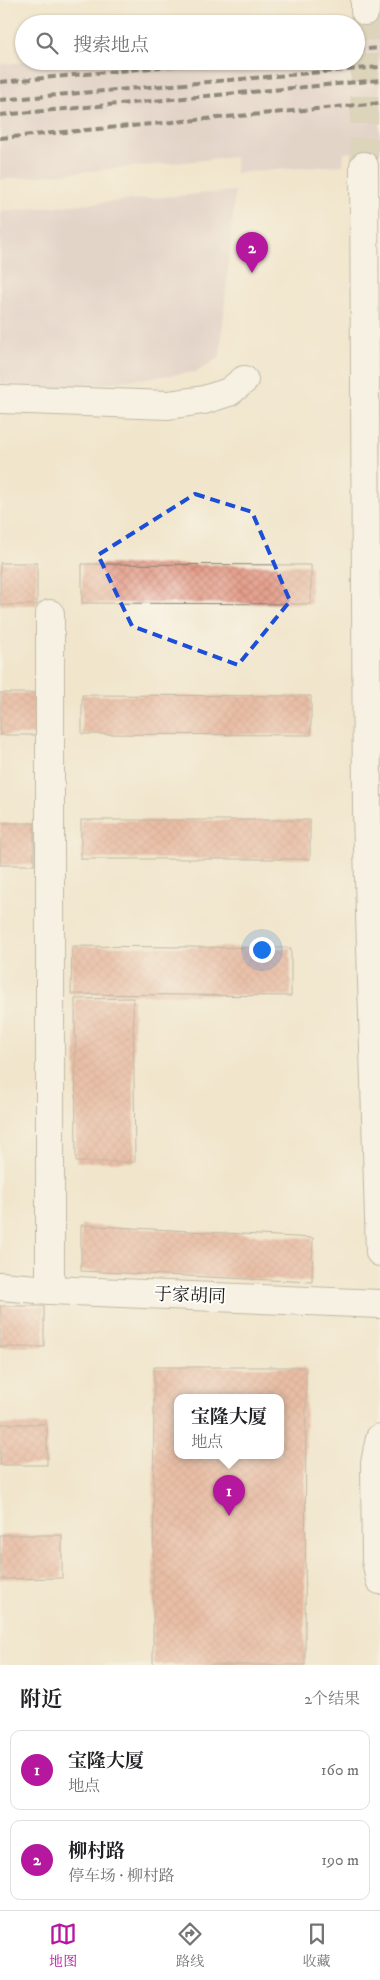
<!DOCTYPE html>
<html lang="zh">
<meta charset="utf-8">
<style>
body{margin:0;font-family:"IM FELL DW Pica","Noto Serif SC",serif;background:#f2f2f2;color:#202124}
.you{position:absolute;left:261px;top:949px;width:18px;height:18px;margin:-12px;border:4px solid #fff;border-radius:50%;background:#1a73e8;box-shadow:0 0 0 8px #1a73e833}
.badge{display:grid;place-items:center;width:32px;height:32px;border-radius:50%;background:#b5179e;color:#fff;font-size:16px;font-weight:700}
.pin{position:absolute;translate:-50% -41px;filter:drop-shadow(0 1px 2px #0008)}
.pin::after{content:'';position:absolute;top:26px;width:18px;height:15px;background:inherit;clip-path:polygon(0 0,100% 0,50% 100%)}
.popup{position:absolute;left:174px;top:1394px;width:110px;height:65px;box-sizing:border-box;display:grid;place-content:center;border-radius:10px;background:#fff;filter:drop-shadow(0 1px 4px #0005);font-size:16px;white-space:nowrap;color:#757577}
.popup b{font-size:19px;color:#202124}
.popup::after{content:'';position:absolute;left:50%;top:100%;margin-left:-10px;border:10px solid transparent;border-top-color:#fff}
.list{margin:0;padding:0;list-style:none}
h2{display:flex;justify-content:space-between;align-items:center;height:65px;margin:0;padding:0 20px;font-size:21px}
h2 small{font-size:16px;font-weight:400;color:#757577}
.list li{display:grid;grid-template-columns:32px 1fr auto;gap:15px;align-items:center;box-sizing:border-box;height:80px;margin:0 10px 10px;padding:0 10px;border:1px solid #e0e0e0;border-radius:10px}
.list b{display:block;font-size:19px;white-space:nowrap}
.list p{margin:0;font-size:16px;white-space:nowrap;color:#757577}
.list em{font-size:16px;font-style:normal;color:#757577}
.icon{flex:none;width:28px;height:28px;fill:none;stroke:currentColor;stroke-width:2;stroke-linecap:round;stroke-linejoin:round}
.map{position:relative;flex:none;width:380px;height:1665px;overflow:hidden}
.search{position:absolute;background:#fff;box-shadow:0 1px 4px #0004;left:15px;right:15px;top:15px;height:55px;display:flex;align-items:center;gap:12px;box-sizing:border-box;padding:0 18px;border-radius:28px;color:#757577;font-size:19px}
.sheet{height:245px;background:#fff}
nav{display:flex;justify-content:space-around;align-items:center;box-sizing:border-box;height:70px;border-top:1px solid #e0e0e0;background:#fff;font-size:14px;color:#757577}
nav a{display:grid;justify-items:center;gap:2px}
nav .on{color:#b5179e}
.map>svg:first-child{display:block}
</style>
<div class="map">
<svg width="380" height="1665" viewBox="0 0 380 1665">
<defs>
<pattern id="building-cross-hatch" width="8" height="8" patternUnits="userSpaceOnUse" patternTransform="scale(1.25)"><rect width="8" height="8" fill="#e18c76"/><path d="M0 0l8 8M0 8l8-8" fill="none" stroke="#b67260"/></pattern>
</defs>
<rect width="100%" height="100%" fill="#fdfcf7"/>
<filter id="ink" filterUnits="userSpaceOnUse"><feTurbulence type="fractalNoise" baseFrequency=".02" numOctaves="2"/><feDisplacementMap in="SourceGraphic" scale="10" xChannelSelector="R" yChannelSelector="G"/><feConvolveMatrix kernelMatrix="1 2 1 2 8 2 1 2 1" color-interpolation-filters="sRGB"/></filter>
<filter id="wash" filterUnits="userSpaceOnUse"><feTurbulence type="fractalNoise" baseFrequency=".0096" numOctaves="4" result="noise"/><feDisplacementMap in="SourceGraphic" scale="20" xChannelSelector="R" yChannelSelector="G"/><feGaussianBlur stdDeviation="1.12" result="paint"/><feColorMatrix in="noise" values="0 0 0 0 0 0 0 0 0 0 0 0 0 0 0 0 0 1.4 0 .05"/><feComposite in="paint" operator="in"/></filter>
<g filter="url(#wash)">
<rect width="100%" height="100%" fill="#f1e6cc"/>
<g fill="#d2bec3">
<path d="M 380,20 L 380,151 L 344,153 L 343,165 L 235,173 L 235,157 L 0,180 L 0,64 L 38,61 L 356,61 L 356,24 L 331,24 Z"/>
<path d="M 235,191 L 220,357 L 196,372 L 57,389 L 0,383 L 0,211 Z"/>
</g>
<g id="blocks">
<g fill="url(#building-cross-hatch)" fill-rule="evenodd">
<rect x="0" y="563" width="37" height="42"/>
<path d="M 82,564 L 311,565 L 311,604 L 82,603 Z"/>
<rect x="0" y="693" width="36" height="42"/>
<path d="M 82,695 L 311,696 L 311,735 L 82,734 Z"/>
<rect x="81" y="820" width="229" height="39"/>
<rect x="0" y="823" width="34" height="42"/>
<path d="M 72,946 L 291,948 L 291,996 L 71,994 Z"/>
<path d="M 133,998 L 135,1162 L 76,1162 L 75,999 Z"/>
<path d="M 81,1225 L 313,1238 L 312,1282 L 81,1271 Z"/>
<rect x="0" y="1306" width="44" height="41"/>
<path d="M 154,1367 L 306,1367 L 305,1665 L 153,1665 ZM 178,1397 L 280,1397 L 280,1455 L 178,1455 Z"/>
<rect x="0" y="1424" width="47" height="41"/>
<path d="M 0,1535 L 62,1535 L 62,1578 L 0,1579 Z"/>
</g>
</g>
</g>
<g filter="url(#ink)">
<use href="#blocks" fill-opacity="0" stroke="#868174" stroke-width="1"/>
<g fill="none" stroke-linecap="round" stroke-linejoin="round">
<path stroke="#c6bea9" stroke-width="28" stroke-dasharray="28 14" stroke-linecap="butt" d="M 364,166 L 365,11"/>
<g stroke="#868174" stroke-width="30">
<g id="minor">
<path d="M 365,0 L 365,11"/>
<path d="M 364,166 L 367,812 L 380,1252"/>
<path d="M 0,399 L 168,405 L 204,400 L 229,392 L 244,380"/>
<path d="M 50,614 L 50,1290"/>
<path d="M 0,1286 L 50,1290 L 380,1304"/>
<path d="M 380,1438 L 375,1463 L 376,1560 L 380,1580"/>
</g>
</g>
<use href="#minor" stroke="#fff" stroke-width="28"/>
<g stroke="#1c1c1c" stroke-width="4" stroke-dasharray="8 4" stroke-linecap="butt">
<path d="M 356,50 L 380,48"/>
<path d="M 0,82 L 226,61"/>
<path d="M 0,100 L 380,67"/>
<path d="M 0,115 L 380,80"/>
<path d="M 0,138 L 380,103"/>
</g>
</g>
</g>
<path d="M0 0H380V1665H0ZM 195,494 L 252,512 L 290,601 L 238,665 L 132,626 L 98,555 Z" fill="#f1e6cc" fill-opacity=".55" fill-rule="evenodd"/>
<path fill="none" stroke="#1d4ed8" stroke-width="4" stroke-dasharray="10 6" stroke-linejoin="round" d="M 195,494 L 252,512 L 290,601 L 238,665 L 132,626 L 98,555 Z"/>
<g text-anchor="middle" dominant-baseline="central" stroke-width="4" stroke-linejoin="round" paint-order="stroke">
<g font-size="18" fill="#1c1c1c" stroke="#fdfcf7">
<text transform="translate(190 1296) rotate(2)">于家胡同</text>
</g>
</g>
</svg>
<div class="you"></div>
<div class="pin badge" style="left:229px;top:1516px">1</div>
<div class="popup"><b>宝隆大厦</b>地点</div>
<div class="pin badge" style="left:252px;top:273px">2</div>
<div class="search"><svg class="icon" aria-label="search" viewBox="0 0 24 24"><circle cx="10" cy="10" r="6"/><path d="M15 15l6 6"/></svg>搜索地点</div>
</div>
<section class="sheet">
<h2>附近<small>2个结果</small></h2>
<ul class="list">
<li><span class="badge">1</span><div><b>宝隆大厦</b><p>地点</p></div><em>160 m</em></li>
<li><span class="badge">2</span><div><b>柳村路</b><p>停车场 · 柳村路</p></div><em>190 m</em></li>
</ul>
</section>
<nav>
<a class="on"><svg class="icon" aria-label="map" viewBox="0 0 24 24"><path d="M3 6l6-2 6 2 6-2v14l-6 2-6-2-6 2zM9 4v14M15 6v14"/></svg>地图</a>
<a><svg class="icon" aria-label="directions" viewBox="0 0 24 24"><path d="M12 3l9 9-9 9-9-9zM9 14v-3h6M13 9l2 2-2 2"/></svg>路线</a>
<a><svg class="icon" aria-label="saved" viewBox="0 0 24 24"><path d="M7 4h10v16l-5-4-5 4z"/></svg>收藏</a>
</nav>
